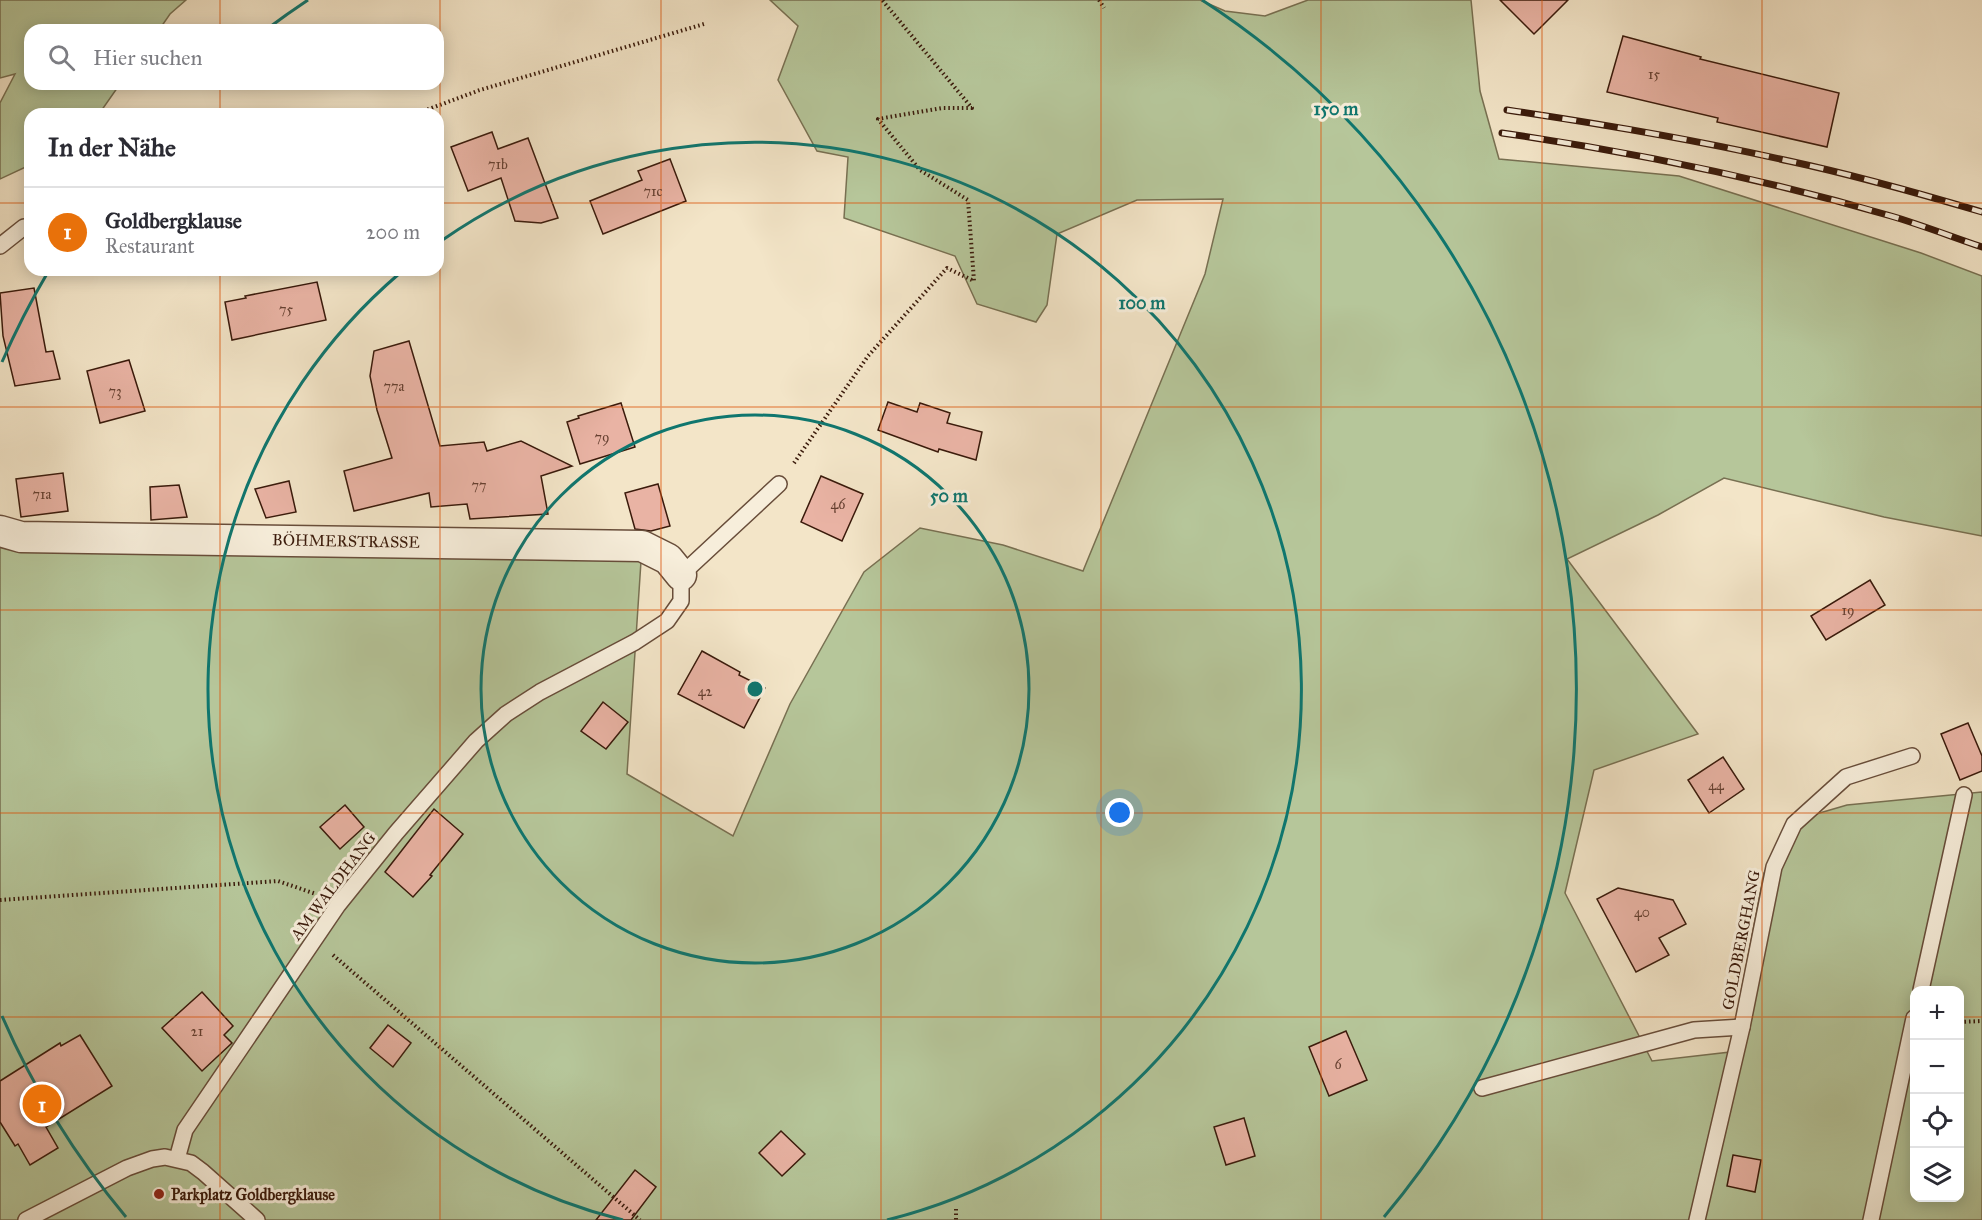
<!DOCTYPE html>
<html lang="de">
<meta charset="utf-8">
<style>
body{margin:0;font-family:"IM FELL Great Primer",serif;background:#f2f2f3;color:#2b2b33}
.controls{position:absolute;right:18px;bottom:18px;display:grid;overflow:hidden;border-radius:12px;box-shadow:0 3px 15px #0003}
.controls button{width:54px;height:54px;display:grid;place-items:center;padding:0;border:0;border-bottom:2px solid #e1e1e2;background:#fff;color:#2b2b33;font:30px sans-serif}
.you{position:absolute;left:1120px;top:813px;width:21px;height:21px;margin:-15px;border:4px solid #fff;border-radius:50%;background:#1a73e8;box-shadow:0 0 0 9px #1a73e833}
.badge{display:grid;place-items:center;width:39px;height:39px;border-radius:50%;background:#db2777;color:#fff;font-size:20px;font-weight:700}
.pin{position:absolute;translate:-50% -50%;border:3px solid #fff;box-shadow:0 2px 6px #0006}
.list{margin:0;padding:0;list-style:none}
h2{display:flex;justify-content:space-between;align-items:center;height:78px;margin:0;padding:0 24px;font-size:26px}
h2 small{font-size:20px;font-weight:400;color:#7c7c81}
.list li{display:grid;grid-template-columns:39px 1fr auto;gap:18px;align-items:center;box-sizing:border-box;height:90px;padding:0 24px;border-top:2px solid #e1e1e2}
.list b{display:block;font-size:22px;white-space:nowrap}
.list p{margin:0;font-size:20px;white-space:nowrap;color:#7c7c81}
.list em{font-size:20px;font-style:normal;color:#7c7c81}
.icon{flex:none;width:33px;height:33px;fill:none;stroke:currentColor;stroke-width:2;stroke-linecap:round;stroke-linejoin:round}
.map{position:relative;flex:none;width:1982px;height:1220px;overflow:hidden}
.search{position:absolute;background:#fff;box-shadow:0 3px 15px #0003;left:24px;top:24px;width:420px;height:66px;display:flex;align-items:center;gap:15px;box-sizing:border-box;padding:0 21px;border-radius:18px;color:#7c7c81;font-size:22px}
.panel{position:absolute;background:#fff;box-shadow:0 3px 15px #0003;left:24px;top:108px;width:420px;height:168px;border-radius:18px}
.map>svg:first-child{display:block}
</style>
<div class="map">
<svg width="1982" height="1220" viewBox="0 0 1982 1220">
<rect width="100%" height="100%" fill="#f3e5c8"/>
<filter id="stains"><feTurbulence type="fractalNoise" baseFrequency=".00333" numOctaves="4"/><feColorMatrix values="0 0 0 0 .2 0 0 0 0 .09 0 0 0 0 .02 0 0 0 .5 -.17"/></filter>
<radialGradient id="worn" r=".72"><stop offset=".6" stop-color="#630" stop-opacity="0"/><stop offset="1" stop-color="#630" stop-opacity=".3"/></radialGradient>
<g fill="#b6c69a" stroke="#787052" stroke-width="1.5" fill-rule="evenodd">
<path d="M 0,0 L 186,0 L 170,14 L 159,30 L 30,30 L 30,84 L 120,84 L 99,114 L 30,114 L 30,165 L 0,179 L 0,103 L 15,74 L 0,78 Z"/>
<path d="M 770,0 L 1200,0 L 1225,11 L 1265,16 L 1308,0 L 1471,0 L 1480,91 L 1499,159 L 1679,176 L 1921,253 L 1982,276 L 1982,536 L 1884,517 L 1724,478 L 1658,515 L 1567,559 L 1698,734 L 1594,770 L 1565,893 L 1652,1061 L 1730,1052 L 1764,873 L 1789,822 L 1847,805 L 1982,792 L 1982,1220 L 0,1220 L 0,537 L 642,546 L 627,774 L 733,836 L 790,704 L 864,572 L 920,528 L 1003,545 L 1083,571 L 1205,274 L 1223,199 L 1137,200 L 1057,234 L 1047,305 L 1036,322 L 977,304 L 955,256 L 844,218 L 848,157 L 817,151 L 778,80 L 798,26 ZM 1914,990 L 1960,990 L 1960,1198 L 1914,1198 Z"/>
</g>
<g fill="#e9b3a4" stroke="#3a1a0b" stroke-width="1.5">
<path d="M 1500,0 L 1568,0 L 1534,34 Z"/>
<path d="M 1623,36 L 1701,57 L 1700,59 L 1839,93 L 1827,147 L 1717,122 L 1718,118 L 1607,92 Z"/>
<path d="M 492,132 L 498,149 L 528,138 L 558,218 L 541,223 L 515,221 L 501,178 L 468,191 L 451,147 Z"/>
<path d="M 670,159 L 686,201 L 603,234 L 590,201 L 642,180 L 638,171 Z"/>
<path d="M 317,282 L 326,320 L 232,340 L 225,302 L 246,298 L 245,296 Z"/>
<path d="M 34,288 L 46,352 L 53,351 L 60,379 L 15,386 L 3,336 L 0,293 Z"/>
<path d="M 409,341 L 440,446 L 484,442 L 487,451 L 521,441 L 572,466 L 541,476 L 548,514 L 470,519 L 467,504 L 431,507 L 429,493 L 354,511 L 344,471 L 392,458 L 377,410 L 370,376 L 374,351 Z"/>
<path d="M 129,360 L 145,411 L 100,423 L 87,371 Z"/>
<path d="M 888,402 L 917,412 L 920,403 L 950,413 L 947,423 L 982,432 L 976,460 L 939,449 L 938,452 L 878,430 Z"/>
<path d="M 621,403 L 635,447 L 580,464 L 567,422 L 579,418 L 578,416 Z"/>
<path d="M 63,473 L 68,511 L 21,517 L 16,479 Z"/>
<path d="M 821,476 L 863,494 L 842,541 L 801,522 Z"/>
<path d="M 289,481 L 296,512 L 266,518 L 255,489 Z"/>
<path d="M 658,484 L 670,526 L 651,531 L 635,529 L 625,493 Z"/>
<path d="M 179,485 L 187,517 L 151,520 L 150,487 Z"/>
<path d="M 1870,580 L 1885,605 L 1826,640 L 1811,616 Z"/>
<path d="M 702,651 L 740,672 L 739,675 L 765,688 L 744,728 L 678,694 Z"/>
<path d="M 603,702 L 628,722 L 606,749 L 581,731 Z"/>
<path d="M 1968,723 L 1982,756 L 1982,771 L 1960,780 L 1941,734 Z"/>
<path d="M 1723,757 L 1744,789 L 1709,813 L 1688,780 Z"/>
<path d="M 345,805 L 364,827 L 340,849 L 320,827 Z"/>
<path d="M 434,809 L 463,834 L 430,875 L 432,876 L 413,897 L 385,872 Z"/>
<path d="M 1618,888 L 1673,900 L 1686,924 L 1659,938 L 1669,955 L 1636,972 L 1597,899 Z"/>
<path d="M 202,992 L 233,1026 L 224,1035 L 232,1043 L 202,1071 L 162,1028 Z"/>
<path d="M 388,1025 L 411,1043 L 393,1067 L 370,1048 Z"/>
<path d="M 1346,1031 L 1367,1080 L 1329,1096 L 1309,1047 Z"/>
<path d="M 80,1035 L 112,1086 L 46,1127 L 58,1148 L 30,1165 L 18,1144 L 15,1146 L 0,1122 L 0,1081 L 60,1043 L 61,1046 Z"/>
<path d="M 1244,1118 L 1255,1156 L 1226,1165 L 1214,1127 Z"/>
<path d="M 781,1131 L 805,1154 L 782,1176 L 759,1153 Z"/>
<path d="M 1733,1155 L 1761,1160 L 1755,1192 L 1727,1186 Z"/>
<path d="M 635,1170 L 656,1187 L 631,1220 L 596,1220 Z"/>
</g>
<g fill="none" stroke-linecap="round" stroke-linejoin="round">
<g stroke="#684d3a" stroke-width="18">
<g id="service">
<path d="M 0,246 L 24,227"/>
<path d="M 1921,990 L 1964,795"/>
<path d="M 1482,1088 L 1694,1030 L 1742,1027"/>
<path d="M 177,1159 L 185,1130 L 338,905 L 396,833 L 476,741 L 506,714 L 540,692 L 635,642 L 667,621 L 681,601 L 681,575 L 779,484"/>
<path d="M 26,1220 L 127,1168 L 152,1159 L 165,1157 L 191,1163 L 203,1172 L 257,1220"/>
<path d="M 1697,1220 L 1742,1027 L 1774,867 L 1794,824 L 1846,777 L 1912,756"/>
<path d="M 1871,1220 L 1914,1018"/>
</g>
</g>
<g stroke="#684d3a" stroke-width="33">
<path id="minor" d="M 0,531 L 21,537 L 642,546 L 668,559 L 681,575"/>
</g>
<g stroke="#3a1a0b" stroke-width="4" stroke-dasharray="1.5 3" stroke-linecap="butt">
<path d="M 1099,0 L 1104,8"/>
<path d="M 410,114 L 429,109 L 480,90 L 704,24"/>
<path d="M 794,463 L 868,356 L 947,268 L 974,281 L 968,200 L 920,170 L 878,119 L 942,108 L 972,108 L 882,0"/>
<path d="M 0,900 L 278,881 L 316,894"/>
<path d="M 333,955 L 640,1220"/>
<path d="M 1960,1022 L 1982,1021"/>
<path d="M 956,1209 L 956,1220"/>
</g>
<use href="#service" stroke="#f7eedb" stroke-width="15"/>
<use href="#minor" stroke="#f7eedb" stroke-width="30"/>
<g stroke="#3a1a0b" stroke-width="7">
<g id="rail">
<path d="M 1507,110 C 1602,124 1696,140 1789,161 C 1854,175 1918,193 1982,212"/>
<path d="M 1502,133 C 1634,152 1764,179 1891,216 C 1922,225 1952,237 1982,247"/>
</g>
</g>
<use href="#rail" stroke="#f7eedb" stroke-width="4.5" stroke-dasharray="14" stroke-linecap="butt"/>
</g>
<path fill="none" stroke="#df560c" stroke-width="1.5" stroke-opacity="0.55" d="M 220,0 L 220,30M 440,0 L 440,1220M 661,0 L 661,1220M 881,0 L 881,1220M 1101,0 L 1101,1220M 1321,0 L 1321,1220M 1542,0 L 1542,1220M 1762,0 L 1762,1220M 220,84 L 220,114M 0,203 L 30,203M 438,203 L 1982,203M 220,270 L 220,1220M 0,407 L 1982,407M 0,610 L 1982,610M 0,813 L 1982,813M 0,1017 L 1914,1017M 1960,1017 L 1982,1017"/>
<g fill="none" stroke="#0f766e" stroke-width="3">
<circle cx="755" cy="689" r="274"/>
<path d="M623 1220A547 547 0 0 1 400 273M441 241A547 547 0 1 1 887 1220"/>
<path d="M126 1217A821 821 0 0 1 2 1016M2 362A821 821 0 0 1 48 272M267 29A821 821 0 0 1 308 0M1202 0A821 821 0 0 1 1384 1217"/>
</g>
<circle fill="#8f2418" stroke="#f7eedb" stroke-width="2" cx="159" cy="1194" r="6"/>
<g text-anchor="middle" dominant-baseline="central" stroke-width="6" stroke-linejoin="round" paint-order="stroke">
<g font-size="14" fill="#664031">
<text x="1654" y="74">15</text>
<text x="498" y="164">71b</text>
<text x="653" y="191">71c</text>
<text x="286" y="309">75</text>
<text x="394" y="386">77a</text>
<text x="115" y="391">73</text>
<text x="602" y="437">79</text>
<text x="479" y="485">77</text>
<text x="42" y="494">71a</text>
<text x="838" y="504">46</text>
<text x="1848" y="610">19</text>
<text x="705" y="691">42</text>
<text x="1716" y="785">44</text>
<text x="1642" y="912">40</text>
<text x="197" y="1031">21</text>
<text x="1338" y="1064">6</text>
</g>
<g font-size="16" fill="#3a1a0b" stroke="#f7eedb">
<text transform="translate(346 541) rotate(1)">BÖHMERSTRASSE</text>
<text transform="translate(333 886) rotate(-53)">AM WALDHANG</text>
<text transform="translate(1741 940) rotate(-79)">GOLDBERGHANG</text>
</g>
<g font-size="16" font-weight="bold" fill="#3a1a0b" stroke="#f7eedb" text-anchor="start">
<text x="171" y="1194">Parkplatz Goldbergklause</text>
</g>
</g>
<circle cx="755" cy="689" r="9" fill="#0f766e" stroke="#f7eedb" stroke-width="3"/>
<g font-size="18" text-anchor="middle" font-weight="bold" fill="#0f766e" stroke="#f7eedb" stroke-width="6" stroke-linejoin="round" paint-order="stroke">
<text x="1336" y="115">150 m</text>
<text x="1142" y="309">100 m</text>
<text x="949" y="502">50 m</text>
</g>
<rect width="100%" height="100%" filter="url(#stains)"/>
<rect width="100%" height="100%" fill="url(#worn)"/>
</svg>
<div class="controls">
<button>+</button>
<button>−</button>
<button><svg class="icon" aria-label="locate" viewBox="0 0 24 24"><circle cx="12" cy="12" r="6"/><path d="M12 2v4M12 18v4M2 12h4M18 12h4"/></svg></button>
<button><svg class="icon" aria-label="layers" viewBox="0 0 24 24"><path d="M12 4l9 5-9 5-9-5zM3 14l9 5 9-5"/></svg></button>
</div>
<div class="you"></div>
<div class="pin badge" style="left:42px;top:1104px;background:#e8710a">1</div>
<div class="search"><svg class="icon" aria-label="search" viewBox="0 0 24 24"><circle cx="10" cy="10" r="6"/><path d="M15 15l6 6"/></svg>Hier suchen</div>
<section class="panel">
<h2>In der Nähe<small></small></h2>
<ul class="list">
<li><span class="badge" style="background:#e8710a">1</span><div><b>Goldbergklause</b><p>Restaurant</p></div><em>200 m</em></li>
</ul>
</section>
</div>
